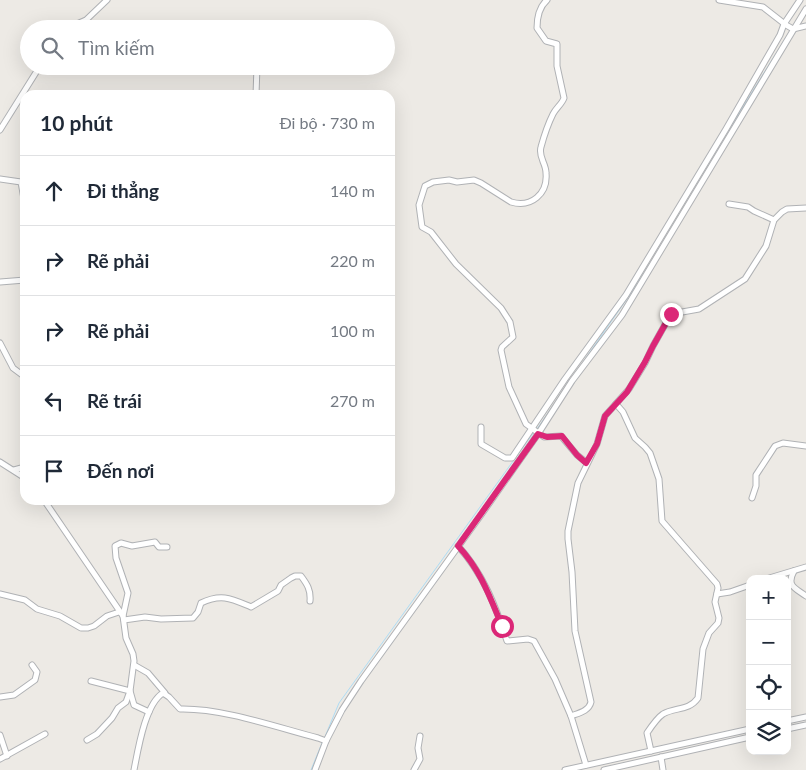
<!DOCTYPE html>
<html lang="vi">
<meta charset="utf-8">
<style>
body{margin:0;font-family:Lato,sans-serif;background:#f2f2f3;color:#1f2937}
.controls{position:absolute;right:15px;bottom:15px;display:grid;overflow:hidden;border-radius:10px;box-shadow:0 5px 20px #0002}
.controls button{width:45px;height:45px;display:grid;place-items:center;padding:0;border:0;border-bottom:1px solid #e0e1e3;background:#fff;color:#1f2937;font:25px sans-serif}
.stop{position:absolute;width:15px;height:15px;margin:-11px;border:4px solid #db2777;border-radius:50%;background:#fff}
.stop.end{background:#db2777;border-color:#fff;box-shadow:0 1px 5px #0008}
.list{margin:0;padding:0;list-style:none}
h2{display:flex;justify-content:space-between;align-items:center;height:65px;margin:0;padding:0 20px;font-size:21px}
h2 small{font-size:16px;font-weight:400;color:#747a83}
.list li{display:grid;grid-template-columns:32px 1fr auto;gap:15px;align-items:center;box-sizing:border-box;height:70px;padding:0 20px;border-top:1px solid #e0e1e3}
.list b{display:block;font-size:19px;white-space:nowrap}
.list em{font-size:16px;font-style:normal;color:#747a83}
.icon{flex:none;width:28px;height:28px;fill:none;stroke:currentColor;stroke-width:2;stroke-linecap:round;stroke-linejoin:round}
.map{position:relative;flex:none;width:806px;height:770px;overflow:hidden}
.search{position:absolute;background:#fff;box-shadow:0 5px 20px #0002;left:20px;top:20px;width:375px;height:55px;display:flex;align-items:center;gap:12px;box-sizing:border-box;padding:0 18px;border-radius:28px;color:#747a83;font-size:19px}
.panel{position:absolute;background:#fff;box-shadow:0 5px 20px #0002;left:20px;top:90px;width:375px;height:415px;border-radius:15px}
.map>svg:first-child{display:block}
</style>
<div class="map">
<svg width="806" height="770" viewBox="0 0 806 770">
<rect width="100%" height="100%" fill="#edeae5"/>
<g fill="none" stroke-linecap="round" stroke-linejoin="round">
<g stroke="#aedcf4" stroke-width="1">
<path d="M 702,173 L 788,34"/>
<path d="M 581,365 L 631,293 L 650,260"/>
<path d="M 537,429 L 559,397"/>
<path d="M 324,739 L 339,703 L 534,432"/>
<path d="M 311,770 L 322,743"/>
</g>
<g stroke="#b0b2b5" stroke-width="7">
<g id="minor">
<path d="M 547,0 C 539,7 537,17 537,28 L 546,41 L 557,44 L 557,66 L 564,98 C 562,104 556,108 553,114 C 548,124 544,136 541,147 C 538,157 546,163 546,173 C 548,194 531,208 511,202 L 481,183 L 474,180 L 457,182 L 449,180 L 433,182 L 425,186 L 419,205 L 422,227 L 431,232 L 456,264 L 501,308 L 510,322 L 513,337 L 502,347 L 501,350 L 509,387 L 526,424 L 544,437 L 561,436 L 577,455 L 587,463"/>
<path d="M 719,0 L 763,7 L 786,25 L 793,29 L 806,26"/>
<path d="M 65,29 L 86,20 L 107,0"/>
<path d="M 256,95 L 257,66"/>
<path d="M 0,130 L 40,66"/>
<path d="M 0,179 L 21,182 L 25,205"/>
<path d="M 729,204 L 748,207 L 754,211 L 774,220"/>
<path d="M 0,282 L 25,280"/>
<path d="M 0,343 L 13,368 L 25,377"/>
<path d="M 616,404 L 623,412 L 635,438 L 645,447 L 650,453 L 659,479 L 662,521 L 717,584 L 718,588 L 715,602 L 719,618 L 718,623 L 709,633 L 703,649 L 698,698 C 689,711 675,707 663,714 C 657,718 651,727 647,733 L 651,751"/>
<path d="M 481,427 L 481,444 L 505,458 L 512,458 L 565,379 L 626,295 L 726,129 L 780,35 L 784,24 L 800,0"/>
<path d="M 0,462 L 25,478"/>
<path d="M 14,470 L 25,467"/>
<path d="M 752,498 L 756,486 L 756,475 L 775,446 L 783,443 L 806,446"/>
<path d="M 44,500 L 123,616 L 126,638 L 133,654 L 134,661 L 130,691 L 126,702 L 118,708 L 112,718 L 97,734 L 87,740"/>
<path d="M 458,546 C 483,573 496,607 507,641 L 528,639 L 534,641 L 555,679 L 571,716 L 586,765"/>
<path d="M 794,571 C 786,586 795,588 806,596"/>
<path d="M 766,579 L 806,567"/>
<path d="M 0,594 L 25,600 L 37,609 L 60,616 L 81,628 L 88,628 L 94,626 L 107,616 L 119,612"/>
<path d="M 717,594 L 730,592 L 750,585"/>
<path d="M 123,616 L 128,593 L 116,558 L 115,546 L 121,543 L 132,546 L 155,542 L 159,547 L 167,547"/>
<path d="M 124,620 L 145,617 L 161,619 L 193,618 L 198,612 L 201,603 C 222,593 232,599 251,607 L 278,591 L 281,585 L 291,578 L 295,576 L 301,576 C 307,584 311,590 310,601"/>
<path d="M 134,665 L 148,673 L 165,693"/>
<path d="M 91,681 L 130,691 L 134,705 L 149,712"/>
<path d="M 0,697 L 14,695 L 35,680 L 37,672 L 32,665"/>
<path d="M 571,716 C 579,713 589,711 591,702 L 575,631 L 572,572 L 568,539 L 568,531 L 578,483 L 597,444 L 605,416 L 629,389 L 645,363 L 653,346 L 671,314 L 699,309 L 745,279 L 766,246 L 774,220 L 782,212 L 787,209 L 806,208"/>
<path d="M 787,721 L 806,717"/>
<path d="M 787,729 L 806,725"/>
<path d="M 0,735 L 7,756"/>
<path d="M 326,741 L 342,710 L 361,681 L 481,515 L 538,434 L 572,381 L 622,315 L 806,9"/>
<path d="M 661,757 L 663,770"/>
<path d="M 0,759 L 45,734"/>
<path d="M 134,770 C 138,750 145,704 163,693 L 169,697 L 180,709 C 222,708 276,727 318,738 L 326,741 L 315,770"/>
<path d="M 414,770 L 420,759 L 418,748 L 420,736"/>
<path d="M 565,770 L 750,729"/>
<path d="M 604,770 L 750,737"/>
</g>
</g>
<use href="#minor" stroke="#fff" stroke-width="5"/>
</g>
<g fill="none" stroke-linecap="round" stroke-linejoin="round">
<path stroke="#db2777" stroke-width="6" d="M 502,626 C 490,597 480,569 458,546 L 538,434 L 547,437 L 562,436 L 577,455 L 586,463 L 597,444 L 605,416 L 627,392 L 645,362 L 653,346 L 671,314"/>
</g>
</svg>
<div class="controls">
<button>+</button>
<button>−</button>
<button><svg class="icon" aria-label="locate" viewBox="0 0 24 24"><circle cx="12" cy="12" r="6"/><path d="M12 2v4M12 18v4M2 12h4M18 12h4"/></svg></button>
<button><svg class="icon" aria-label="layers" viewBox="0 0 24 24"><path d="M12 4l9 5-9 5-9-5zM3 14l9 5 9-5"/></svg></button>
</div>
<div class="stop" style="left:502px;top:626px"></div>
<div class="stop end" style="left:671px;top:314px"></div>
<div class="search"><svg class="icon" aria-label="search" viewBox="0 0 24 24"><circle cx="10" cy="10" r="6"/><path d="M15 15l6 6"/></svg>Tìm kiếm</div>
<section class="panel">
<h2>10 phút<small>Đi bộ · 730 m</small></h2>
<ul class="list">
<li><svg class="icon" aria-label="ahead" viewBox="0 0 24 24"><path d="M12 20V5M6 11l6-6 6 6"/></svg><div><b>Đi thẳng</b></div><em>140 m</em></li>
<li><svg class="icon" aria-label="right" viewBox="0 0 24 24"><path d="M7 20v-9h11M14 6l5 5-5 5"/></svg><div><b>Rẽ phải</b></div><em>220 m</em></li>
<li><svg class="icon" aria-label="right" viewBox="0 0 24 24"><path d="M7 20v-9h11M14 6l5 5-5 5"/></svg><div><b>Rẽ phải</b></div><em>100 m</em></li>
<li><svg class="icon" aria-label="left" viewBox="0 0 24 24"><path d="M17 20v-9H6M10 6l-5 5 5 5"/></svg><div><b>Rẽ trái</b></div><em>270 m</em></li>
<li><svg class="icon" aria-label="arrive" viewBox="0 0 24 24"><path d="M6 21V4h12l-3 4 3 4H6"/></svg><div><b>Đến nơi</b></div></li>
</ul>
</section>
</div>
